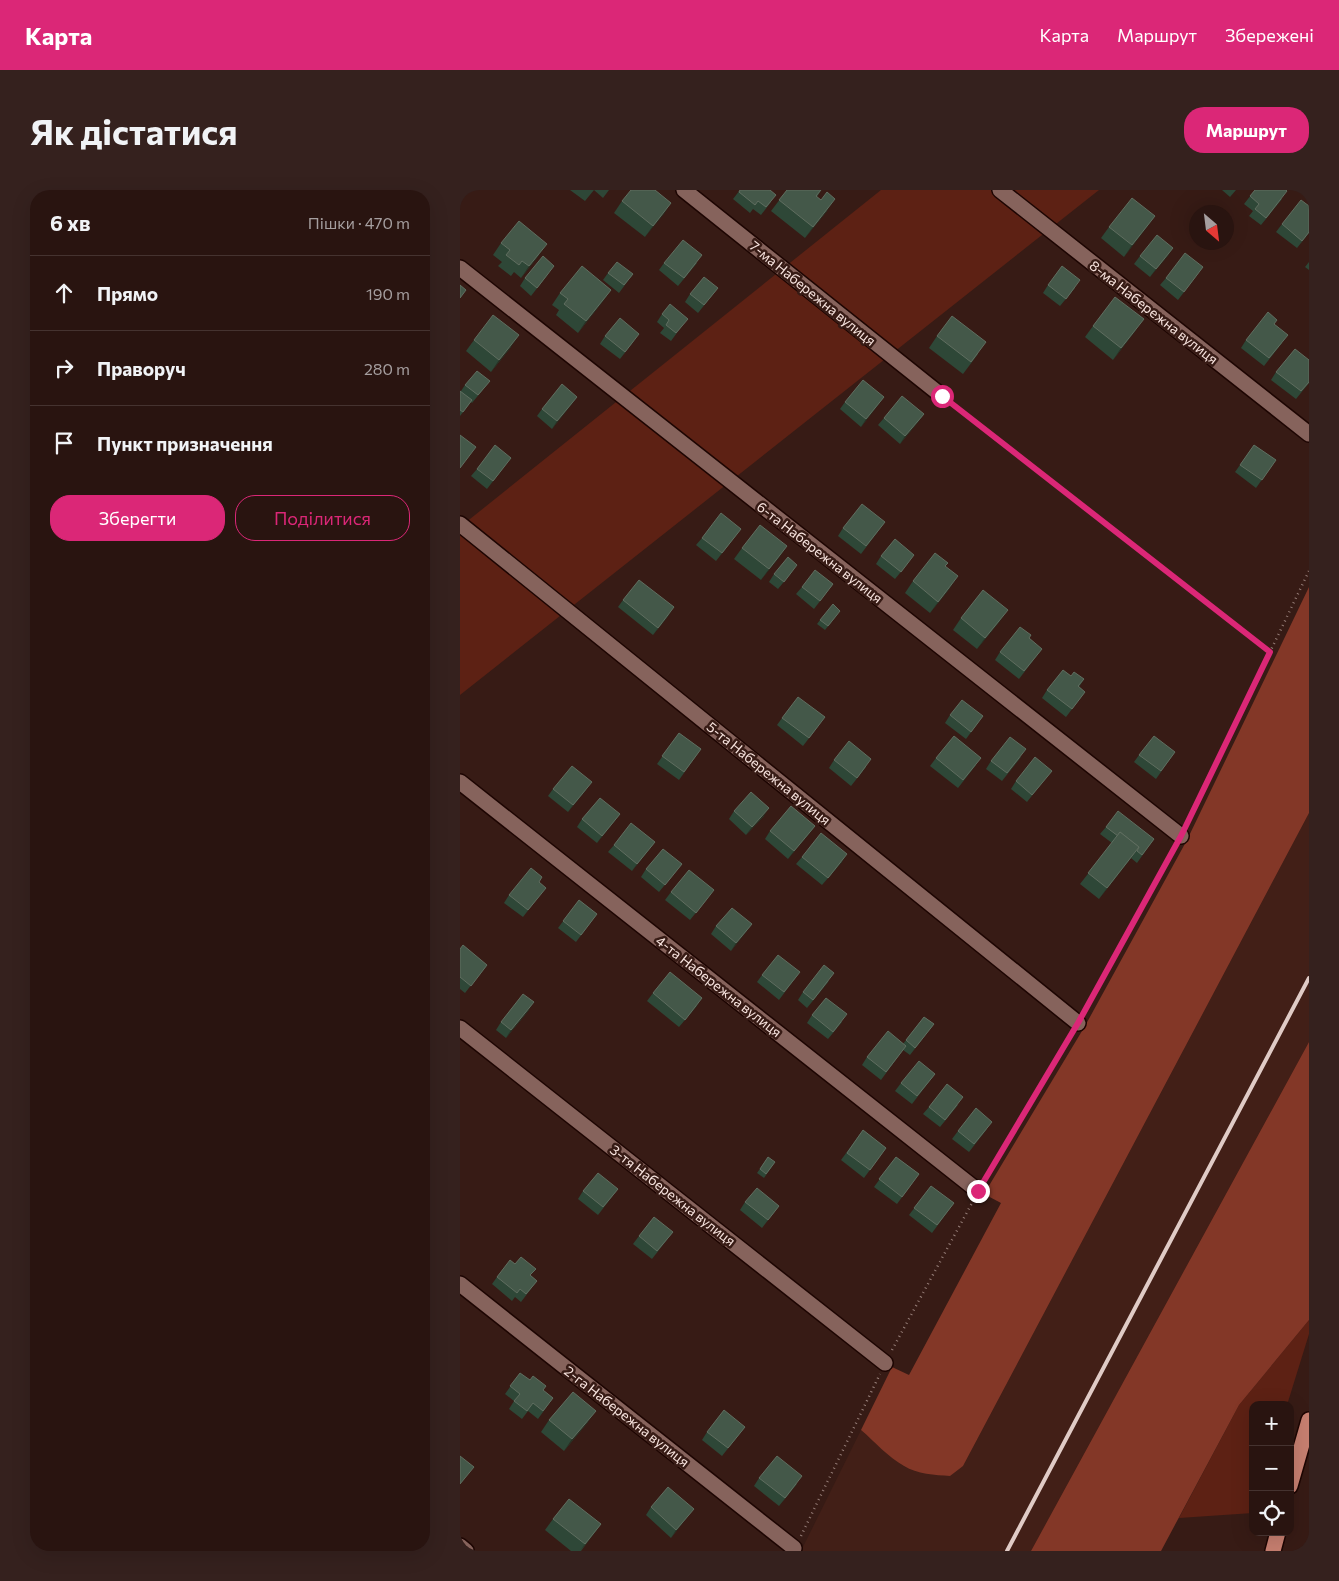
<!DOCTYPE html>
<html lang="uk">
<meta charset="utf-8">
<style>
body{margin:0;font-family:Commissioner,sans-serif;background:#35211e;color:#f1f3f6}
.controls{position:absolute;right:15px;bottom:15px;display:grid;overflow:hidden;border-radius:10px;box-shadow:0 5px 20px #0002}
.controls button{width:45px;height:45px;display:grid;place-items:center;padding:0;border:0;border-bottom:1px solid #453330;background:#291410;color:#f1f3f6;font:25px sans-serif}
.compass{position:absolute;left:729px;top:15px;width:45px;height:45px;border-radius:50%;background:#291410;box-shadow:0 5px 20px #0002;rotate:152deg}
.stop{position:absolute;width:15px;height:15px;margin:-11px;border:4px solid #db2777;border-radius:50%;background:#fff}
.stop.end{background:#db2777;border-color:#fff;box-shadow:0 1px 5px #0008}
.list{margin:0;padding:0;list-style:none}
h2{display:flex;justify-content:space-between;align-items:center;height:65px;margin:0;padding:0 20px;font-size:21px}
h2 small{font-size:16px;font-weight:400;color:#a59e9f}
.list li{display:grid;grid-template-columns:32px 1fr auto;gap:15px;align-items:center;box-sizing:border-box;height:75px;padding:0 20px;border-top:1px solid #453330}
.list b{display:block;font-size:19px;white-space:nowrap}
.list em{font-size:16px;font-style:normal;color:#a59e9f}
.actions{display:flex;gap:10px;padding:15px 20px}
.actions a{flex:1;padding:11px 0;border:1px solid #db2777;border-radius:20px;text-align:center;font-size:18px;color:#db2777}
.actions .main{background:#db2777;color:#fff}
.icon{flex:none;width:28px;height:28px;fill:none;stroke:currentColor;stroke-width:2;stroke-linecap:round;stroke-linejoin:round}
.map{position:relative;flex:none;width:849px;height:1361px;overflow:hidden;border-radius:20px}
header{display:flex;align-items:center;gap:30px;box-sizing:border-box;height:70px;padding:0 25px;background:#db2777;color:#fff}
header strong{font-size:24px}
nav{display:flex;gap:28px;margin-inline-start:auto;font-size:18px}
.intro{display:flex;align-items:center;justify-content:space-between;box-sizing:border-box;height:120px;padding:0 30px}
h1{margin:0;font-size:35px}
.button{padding:12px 22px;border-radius:20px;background:#db2777;color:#fff;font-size:18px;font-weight:700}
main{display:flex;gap:30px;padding:0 30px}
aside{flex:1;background:#291410;border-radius:20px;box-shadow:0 5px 20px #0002}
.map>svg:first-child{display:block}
</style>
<header>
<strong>Карта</strong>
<nav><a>Карта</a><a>Маршрут</a><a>Збережені</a></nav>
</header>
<div class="intro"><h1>Як дістатися</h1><a class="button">Маршрут</a></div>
<main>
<aside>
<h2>6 хв<small>Пішки · 470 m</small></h2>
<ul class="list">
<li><svg class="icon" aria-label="ahead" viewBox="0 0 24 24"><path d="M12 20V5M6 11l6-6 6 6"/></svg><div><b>Прямо</b></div><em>190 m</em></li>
<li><svg class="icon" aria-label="right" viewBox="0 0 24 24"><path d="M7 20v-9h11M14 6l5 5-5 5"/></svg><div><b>Праворуч</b></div><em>280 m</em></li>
<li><svg class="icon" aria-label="arrive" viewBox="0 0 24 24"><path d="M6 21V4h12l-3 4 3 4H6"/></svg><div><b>Пункт призначення</b></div></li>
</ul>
<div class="actions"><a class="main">Зберегти</a><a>Поділитися</a></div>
</aside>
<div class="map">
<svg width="849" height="1361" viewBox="0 0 849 1361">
<rect width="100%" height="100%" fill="#371b15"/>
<path fill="#421f17" d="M 849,623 L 849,852 L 571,1361 L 341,1361 L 401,1240 L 429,1265 L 445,1277 L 469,1284 L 503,1276 Z"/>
<g fill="#5d2114">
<path d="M 421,0 L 639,0 L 0,505 L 0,337 Z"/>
<path d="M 849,1130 L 849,1144 L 827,1215 L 793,1215 L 793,1323 L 719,1328 L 779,1215 Z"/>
</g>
<g fill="#833727">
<path d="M 849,397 L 849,623 L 503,1276 L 490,1286 C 475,1285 457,1284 444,1276 C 428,1267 415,1252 401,1240 L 432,1177 L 449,1185 L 541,1013 L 524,1004 L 625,836 L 727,650 Z"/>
<path d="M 849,852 L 849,1130 L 779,1215 L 701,1361 L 571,1361 Z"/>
</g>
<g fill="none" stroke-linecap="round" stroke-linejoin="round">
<g stroke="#1d0502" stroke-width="18">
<g id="minor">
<path d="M 224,0 L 482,206"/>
<path d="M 540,0 L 849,244"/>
<path d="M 0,78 L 721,646"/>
<path d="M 0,334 L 618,833"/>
<path d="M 0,592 L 518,1001"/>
<path d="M 0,838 L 425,1173"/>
<path d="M 0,1094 L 334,1358"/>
<path d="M 0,1356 L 6,1361"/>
</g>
</g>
<g stroke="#1d0502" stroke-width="18">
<g id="major">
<path d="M 830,1296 L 849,1230"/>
<path d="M 813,1361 L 818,1342"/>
</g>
</g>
<g stroke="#967e78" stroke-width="2.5" stroke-dasharray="1 4" stroke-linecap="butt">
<path d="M 493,214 L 810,462"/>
<path d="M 727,634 L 849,381"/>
<path d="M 625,821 L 714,659"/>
<path d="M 526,988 L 611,845"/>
<path d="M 432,1160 L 512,1013"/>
<path d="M 341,1346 L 420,1184"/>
</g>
<use href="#minor" stroke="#86635c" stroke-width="15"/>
<use href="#major" stroke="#c77f70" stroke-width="15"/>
<path stroke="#e0cbc6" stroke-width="4" d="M 547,1361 L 849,788"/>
</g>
<g fill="#2e4737">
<path d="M 110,0 L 149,0 L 143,8 L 134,0 L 125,11 Z"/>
<path d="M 280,0 L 311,12 L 301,25 L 293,19 L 290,23 L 273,9 Z"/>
<path d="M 327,0 L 361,0 L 357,7 L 361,10 L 367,21 L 345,48 L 311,21 Z"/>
<path d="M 762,0 L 776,0 L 770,7 Z"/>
<path d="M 795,0 L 822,9 L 801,35 L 789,26 L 793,21 L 784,14 Z"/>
<path d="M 162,11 L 211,13 L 185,47 L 154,23 Z"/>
<path d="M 695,26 L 664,67 L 641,48 L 649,37 Z"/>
<path d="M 822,34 L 849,43 L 837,58 L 816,42 Z"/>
<path d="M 41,53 L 79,65 L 61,88 L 54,82 L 51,86 L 38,76 L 42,72 L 33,65 Z"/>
<path d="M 713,58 L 690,87 L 674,74 L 680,66 Z"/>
<path d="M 849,72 L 849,80 L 845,77 Z"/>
<path d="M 204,73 L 237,73 L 218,96 L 199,80 Z"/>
<path d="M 743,77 L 718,110 L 700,95 L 706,88 Z"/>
<path d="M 89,83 L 71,106 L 60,96 L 65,88 Z"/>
<path d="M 148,83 L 173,84 L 159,103 L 143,90 Z"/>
<path d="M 588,95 L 615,98 L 600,116 L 583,103 Z"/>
<path d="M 258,98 L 238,123 L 225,112 L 230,104 Z"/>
<path d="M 151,100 L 143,111 L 118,143 L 96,125 L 99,120 L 92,115 L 100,103 Z"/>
<path d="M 202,124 L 222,136 L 211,151 L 200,143 L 204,138 L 197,132 Z"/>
<path d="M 814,134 L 822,153 L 804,176 L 781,158 L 786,150 Z"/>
<path d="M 633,136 L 676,140 L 653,170 L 625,147 Z"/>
<path d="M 145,146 L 174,151 L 160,169 L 140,154 Z"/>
<path d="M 477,146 L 518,164 L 503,184 L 469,158 Z"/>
<path d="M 14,150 L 51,157 L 31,182 L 6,161 Z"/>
<path d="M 816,182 L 849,193 L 836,209 L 811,190 Z"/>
<path d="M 30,191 L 12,213 L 11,212 L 0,226 L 0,201 L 1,201 L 5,195 Z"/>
<path d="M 117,207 L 92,239 L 77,226 L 82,219 Z"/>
<path d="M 424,207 L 401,237 L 380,219 L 385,212 Z"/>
<path d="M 464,224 L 458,232 L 440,254 L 418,235 L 424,228 Z"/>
<path d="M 794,255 L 816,270 L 796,298 L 775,282 Z"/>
<path d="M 51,268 L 27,299 L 11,286 L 17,279 Z"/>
<path d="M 425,332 L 401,364 L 378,346 L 383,338 Z"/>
<path d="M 281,339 L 256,371 L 236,355 L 242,348 Z"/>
<path d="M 327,356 L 301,390 L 274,369 L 282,358 Z"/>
<path d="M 421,366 L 449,372 L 435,389 L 416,374 Z"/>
<path d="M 485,376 L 490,398 L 470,423 L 445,403 L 453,391 Z"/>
<path d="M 332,382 L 318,399 L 309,392 L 314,384 Z"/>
<path d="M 373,394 L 354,419 L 336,404 L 342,397 Z"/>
<path d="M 163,410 L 209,425 L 193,445 L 158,417 Z"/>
<path d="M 378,424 L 365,440 L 357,434 L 360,430 Z"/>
<path d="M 501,428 L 540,431 L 517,459 L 493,440 Z"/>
<path d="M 582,459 L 559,489 L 535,470 L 540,462 Z"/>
<path d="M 611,486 L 624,489 L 619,497 L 625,502 L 606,527 L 582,508 L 587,500 Z"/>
<path d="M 490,525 L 523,526 L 506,549 L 485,533 Z"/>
<path d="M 322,528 L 359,535 L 343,556 L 317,535 Z"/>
<path d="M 219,543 L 241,559 L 219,590 L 197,574 Z"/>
<path d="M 715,562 L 696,589 L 674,572 L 679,565 Z"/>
<path d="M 561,567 L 542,591 L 526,579 L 531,571 Z"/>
<path d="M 476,568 L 516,575 L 498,598 L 470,576 Z"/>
<path d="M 374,570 L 406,577 L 391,596 L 369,578 Z"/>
<path d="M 586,588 L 567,612 L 551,599 L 556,591 Z"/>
<path d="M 93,599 L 126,600 L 108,622 L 88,606 Z"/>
<path d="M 274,621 L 304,626 L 286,645 L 269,629 Z"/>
<path d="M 160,624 L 137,653 L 117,637 L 122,629 Z"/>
<path d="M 355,636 L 328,669 L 305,649 L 310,641 Z"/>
<path d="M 646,637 L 694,649 L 677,673 L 671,668 L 639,709 L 620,694 L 652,653 L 640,644 Z"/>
<path d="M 195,652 L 172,681 L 148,662 L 154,655 Z"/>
<path d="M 342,667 L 382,672 L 362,695 L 336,674 Z"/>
<path d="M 222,674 L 199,702 L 181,687 L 186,679 Z"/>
<path d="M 79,692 L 80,705 L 63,727 L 44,713 L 49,705 Z"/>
<path d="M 211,702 L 248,708 L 230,730 L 205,710 Z"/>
<path d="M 119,710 L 137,724 L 116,752 L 98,738 Z"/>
<path d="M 292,734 L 271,761 L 251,744 L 256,736 Z"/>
<path d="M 0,759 L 27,775 L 5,803 L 0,799 Z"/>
<path d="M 340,782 L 319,810 L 297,792 L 302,785 Z"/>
<path d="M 369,791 L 347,818 L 338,810 L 343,802 Z"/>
<path d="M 193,803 L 237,816 L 219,837 L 187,811 Z"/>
<path d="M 69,820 L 46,848 L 36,840 L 41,832 Z"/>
<path d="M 352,825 L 382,832 L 368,849 L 347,833 Z"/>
<path d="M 464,827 L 474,834 L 450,865 L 443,860 L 421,890 L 402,875 L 407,867 L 443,854 Z"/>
<path d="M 475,884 L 452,914 L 435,901 L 441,893 Z"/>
<path d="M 498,915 L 480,937 L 463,924 L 469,917 Z"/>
<path d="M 527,939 L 509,962 L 492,949 L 498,941 Z"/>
<path d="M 403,940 L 426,958 L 404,988 L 381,970 Z"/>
<path d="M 308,967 L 315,972 L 304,988 L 297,983 Z"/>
<path d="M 436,967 L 459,984 L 437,1014 L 414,997 Z"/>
<path d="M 471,996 L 494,1013 L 472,1043 L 449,1025 Z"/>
<path d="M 158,999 L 138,1025 L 118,1009 L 123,1001 Z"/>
<path d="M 285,1012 L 319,1016 L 302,1038 L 280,1020 Z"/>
<path d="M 213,1042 L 192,1069 L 173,1054 L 179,1046 Z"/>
<path d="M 71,1086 L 77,1091 L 61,1112 L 55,1107 L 52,1111 L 32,1094 L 37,1087 Z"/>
<path d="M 60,1183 L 93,1208 L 78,1229 L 68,1221 L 62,1229 L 49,1219 L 54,1211 L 45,1204 Z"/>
<path d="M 89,1230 L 128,1232 L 104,1261 L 81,1242 Z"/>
<path d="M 285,1237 L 262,1266 L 242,1250 L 247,1242 Z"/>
<path d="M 299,1288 L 337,1294 L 319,1316 L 294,1296 Z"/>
<path d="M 191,1317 L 228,1326 L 211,1348 L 186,1325 Z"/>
<path d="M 93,1329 L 141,1334 L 121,1361 L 111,1361 L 85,1340 Z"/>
</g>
<g fill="#292e22">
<path d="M 375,9 L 367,21 L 345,48 L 353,37 Z"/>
<path d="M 211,13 L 204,24 L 185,47 L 193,36 Z"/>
<path d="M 695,26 L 687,37 L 664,67 L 672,55 Z"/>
<path d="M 87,54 L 79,65 L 61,88 L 69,76 Z"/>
<path d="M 713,58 L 708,66 L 690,87 L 696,79 Z"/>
<path d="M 151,100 L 143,111 L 118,143 L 126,131 Z"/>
<path d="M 684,129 L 676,140 L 653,170 L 661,158 Z"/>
<path d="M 59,145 L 51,157 L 31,182 L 39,170 Z"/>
<path d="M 117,207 L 112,214 L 92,239 L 97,231 Z"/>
<path d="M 424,207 L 419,214 L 401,237 L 406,229 Z"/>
<path d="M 464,224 L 458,232 L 440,254 L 445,246 Z"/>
<path d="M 327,356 L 319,368 L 301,390 L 309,379 Z"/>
<path d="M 498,386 L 490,398 L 470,423 L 478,412 Z"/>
<path d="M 214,417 L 209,425 L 193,445 L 198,438 Z"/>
<path d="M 548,420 L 540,431 L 517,459 L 525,448 Z"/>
<path d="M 132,592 L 126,600 L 108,622 L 113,615 Z"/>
<path d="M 309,618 L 304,626 L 286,645 L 292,637 Z"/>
<path d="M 160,624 L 154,632 L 137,653 L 142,646 Z"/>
<path d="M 355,636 L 350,643 L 328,669 L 334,661 Z"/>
<path d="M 195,652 L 189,660 L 172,681 L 177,674 Z"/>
<path d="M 679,657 L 671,668 L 639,709 L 647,698 Z"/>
<path d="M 387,664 L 382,672 L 362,695 L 368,688 Z"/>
<path d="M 292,734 L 286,742 L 271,761 L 276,753 Z"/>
<path d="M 242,808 L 237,816 L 219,837 L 225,830 Z"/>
<path d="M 74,812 L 69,820 L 46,848 L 51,840 Z"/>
<path d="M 136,1221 L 128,1232 L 104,1261 L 112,1249 Z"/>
<path d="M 234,1319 L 228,1326 L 211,1348 L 216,1340 Z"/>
<path d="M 141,1334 L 133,1345 L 120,1361 L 125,1354 Z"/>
</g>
<g fill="#445849" stroke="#606e60">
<path d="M 171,0 L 195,0 L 211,13 L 193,36 L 162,11 Z"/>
<path d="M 280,0 L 310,0 L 316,5 L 306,17 L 298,11 L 295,15 L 279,2 Z"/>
<path d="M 327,0 L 361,0 L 356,6 L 361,10 L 367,2 L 375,9 L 353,37 L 319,10 Z"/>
<path d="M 795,0 L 826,0 L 827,1 L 806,28 L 795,19 L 799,14 L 790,6 Z"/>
<path d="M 672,8 L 695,26 L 672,55 L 649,37 Z"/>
<path d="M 841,10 L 849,16 L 849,42 L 842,51 L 822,34 Z"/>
<path d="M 59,31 L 87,54 L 69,76 L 62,71 L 59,75 L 46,65 L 50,60 L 41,53 Z"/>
<path d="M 697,45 L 713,58 L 696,79 L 680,66 Z"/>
<path d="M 223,50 L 242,65 L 224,88 L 204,73 Z"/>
<path d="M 725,63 L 743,77 L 724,102 L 706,88 Z"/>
<path d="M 83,66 L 94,76 L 77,98 L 65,88 Z"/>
<path d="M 157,72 L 173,84 L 164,95 L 148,83 Z"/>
<path d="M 122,76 L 151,100 L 126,131 L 104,114 L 108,109 L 100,103 Z"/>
<path d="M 602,76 L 620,90 L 606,109 L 588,95 Z"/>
<path d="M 244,87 L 258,98 L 244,115 L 230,104 Z"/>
<path d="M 0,95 L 6,100 L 0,108 Z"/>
<path d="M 655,107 L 684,129 L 661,158 L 633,136 Z"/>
<path d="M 210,114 L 228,129 L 216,143 L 206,135 L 209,130 L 202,124 Z"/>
<path d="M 808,122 L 817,130 L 814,134 L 828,145 L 809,168 L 786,150 Z"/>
<path d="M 33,125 L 59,145 L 39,170 L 14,150 Z"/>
<path d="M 492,126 L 526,152 L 511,172 L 477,146 Z"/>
<path d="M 160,128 L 179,144 L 165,162 L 145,146 Z"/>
<path d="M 835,159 L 849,170 L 849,192 L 841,201 L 816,182 Z"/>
<path d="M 17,181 L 30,191 L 18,205 L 5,195 Z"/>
<path d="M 403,190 L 424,207 L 406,229 L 385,212 Z"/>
<path d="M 102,194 L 117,207 L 97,231 L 82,219 Z"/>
<path d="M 0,201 L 12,210 L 3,222 L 0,220 Z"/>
<path d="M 442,206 L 464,224 L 445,246 L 424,228 Z"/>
<path d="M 0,245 L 16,257 L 0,278 Z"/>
<path d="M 35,255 L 51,268 L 33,291 L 17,279 Z"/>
<path d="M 794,255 L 816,270 L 802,290 L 780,275 Z"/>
<path d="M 402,314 L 425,332 L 406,356 L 383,338 Z"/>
<path d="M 261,323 L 281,339 L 262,363 L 242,348 Z"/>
<path d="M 300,335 L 327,356 L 309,379 L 282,358 Z"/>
<path d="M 435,349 L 454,365 L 441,382 L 421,366 Z"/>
<path d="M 475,363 L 488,373 L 485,376 L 498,386 L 478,412 L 453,391 Z"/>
<path d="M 328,367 L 337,375 L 324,392 L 314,384 Z"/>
<path d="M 355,380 L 373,394 L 360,411 L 342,397 Z"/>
<path d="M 179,390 L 214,417 L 198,438 L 163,410 Z"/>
<path d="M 523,400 L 548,420 L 525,448 L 501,428 Z"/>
<path d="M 373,414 L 380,421 L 368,436 L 360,430 Z"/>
<path d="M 560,437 L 571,445 L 569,448 L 582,459 L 564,481 L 540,462 Z"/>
<path d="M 603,480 L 611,486 L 614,482 L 624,489 L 618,496 L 625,502 L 612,519 L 587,500 Z"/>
<path d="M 338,507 L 365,527 L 349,548 L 322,528 Z"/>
<path d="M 502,510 L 523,526 L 511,542 L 490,525 Z"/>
<path d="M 219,543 L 241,559 L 224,582 L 202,566 Z"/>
<path d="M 494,546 L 521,568 L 503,590 L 476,568 Z"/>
<path d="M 694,546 L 715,562 L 701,581 L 679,565 Z"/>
<path d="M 550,547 L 566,559 L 547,583 L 531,571 Z"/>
<path d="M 389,551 L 411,569 L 397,588 L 374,570 Z"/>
<path d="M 575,567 L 592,581 L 572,605 L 556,591 Z"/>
<path d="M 112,576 L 132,592 L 113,615 L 93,599 Z"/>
<path d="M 291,602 L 309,618 L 292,637 L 274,621 Z"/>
<path d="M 140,608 L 160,624 L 142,646 L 122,629 Z"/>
<path d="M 331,616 L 355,636 L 334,661 L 310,641 Z"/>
<path d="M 658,621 L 694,649 L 682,665 L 677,661 L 679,657 L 660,642 L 658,646 L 646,637 Z"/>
<path d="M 171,633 L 195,652 L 177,674 L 154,655 Z"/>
<path d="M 660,642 L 679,657 L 647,698 L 628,683 Z"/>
<path d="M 361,643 L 387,664 L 368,688 L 342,667 Z"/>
<path d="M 203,659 L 222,674 L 205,695 L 186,679 Z"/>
<path d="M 71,678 L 82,687 L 79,692 L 86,698 L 68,720 L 49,705 Z"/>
<path d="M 229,680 L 254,700 L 236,723 L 211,702 Z"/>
<path d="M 119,710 L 137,724 L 121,745 L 103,731 Z"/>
<path d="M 272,718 L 292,734 L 276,753 L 256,736 Z"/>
<path d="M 3,755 L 27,775 L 11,796 L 0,787 L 0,759 Z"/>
<path d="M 318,765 L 340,782 L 324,802 L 302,785 Z"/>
<path d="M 364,775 L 374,783 L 353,810 L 343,802 Z"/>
<path d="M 210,782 L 242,808 L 225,830 L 193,803 Z"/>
<path d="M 63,804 L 74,812 L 51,840 L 41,832 Z"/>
<path d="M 366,808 L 387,824 L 373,842 L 352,825 Z"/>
<path d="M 464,827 L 474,834 L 455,858 L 446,850 Z"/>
<path d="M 428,841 L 446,856 L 426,882 L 407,867 Z"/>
<path d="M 459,871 L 475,884 L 457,906 L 441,893 Z"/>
<path d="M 487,894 L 503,907 L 485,930 L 469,917 Z"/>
<path d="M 516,918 L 532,932 L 514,954 L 498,941 Z"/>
<path d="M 403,940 L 426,958 L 410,980 L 387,963 Z"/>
<path d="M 308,967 L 315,972 L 306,984 L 300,979 Z"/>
<path d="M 436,967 L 459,984 L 442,1007 L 419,989 Z"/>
<path d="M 138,983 L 158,999 L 143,1017 L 123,1001 Z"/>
<path d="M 471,996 L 494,1013 L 477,1035 L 454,1018 Z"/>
<path d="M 297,998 L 319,1016 L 308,1030 L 285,1012 Z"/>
<path d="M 194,1027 L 213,1042 L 197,1061 L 179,1046 Z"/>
<path d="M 61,1067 L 76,1079 L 70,1085 L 77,1091 L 66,1104 L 60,1099 L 57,1103 L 37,1087 L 50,1070 L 55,1074 Z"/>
<path d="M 60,1183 L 70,1190 L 73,1186 L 86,1196 L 83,1200 L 93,1208 L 83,1221 L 73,1213 L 67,1221 L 54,1211 L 60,1204 L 50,1196 Z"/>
<path d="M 113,1202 L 136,1221 L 112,1249 L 89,1230 Z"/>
<path d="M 264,1220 L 285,1237 L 268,1258 L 247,1242 Z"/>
<path d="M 0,1266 L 14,1277 L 0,1294 Z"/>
<path d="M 317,1266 L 342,1286 L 325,1308 L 299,1288 Z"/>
<path d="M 208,1297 L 234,1319 L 216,1340 L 191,1317 Z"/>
<path d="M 109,1309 L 141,1334 L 125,1354 L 93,1329 Z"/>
</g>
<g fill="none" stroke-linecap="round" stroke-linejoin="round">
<path stroke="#db2777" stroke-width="6" d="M 482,206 L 810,462 L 721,646 L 618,833 L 518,1001"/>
</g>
<g text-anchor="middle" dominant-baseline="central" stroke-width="5" stroke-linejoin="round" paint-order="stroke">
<g font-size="14" fill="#f8e4df" stroke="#371b15">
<text transform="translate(353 103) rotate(39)">7-ма Набережна вулиця</text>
<text transform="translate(694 122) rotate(38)">8-ма Набережна вулиця</text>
<text transform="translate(360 362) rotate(38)">6-та Набережна вулиця</text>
<text transform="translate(309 583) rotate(39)">5-та Набережна вулиця</text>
<text transform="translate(259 796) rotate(38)">4-та Набережна вулиця</text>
<text transform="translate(213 1005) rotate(38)">3-тя Набережна вулиця</text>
<text transform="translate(167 1226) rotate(38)">2-га Набережна вулиця</text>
</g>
</g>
</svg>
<div class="controls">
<button>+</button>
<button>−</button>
<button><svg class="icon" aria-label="locate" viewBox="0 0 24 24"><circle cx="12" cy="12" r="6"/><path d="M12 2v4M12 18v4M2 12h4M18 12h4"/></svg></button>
</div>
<svg class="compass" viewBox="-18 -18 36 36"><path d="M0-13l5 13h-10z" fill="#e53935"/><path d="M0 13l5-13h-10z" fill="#a59e9f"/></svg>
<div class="stop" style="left:482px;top:206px"></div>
<div class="stop end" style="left:518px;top:1001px"></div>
</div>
</main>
